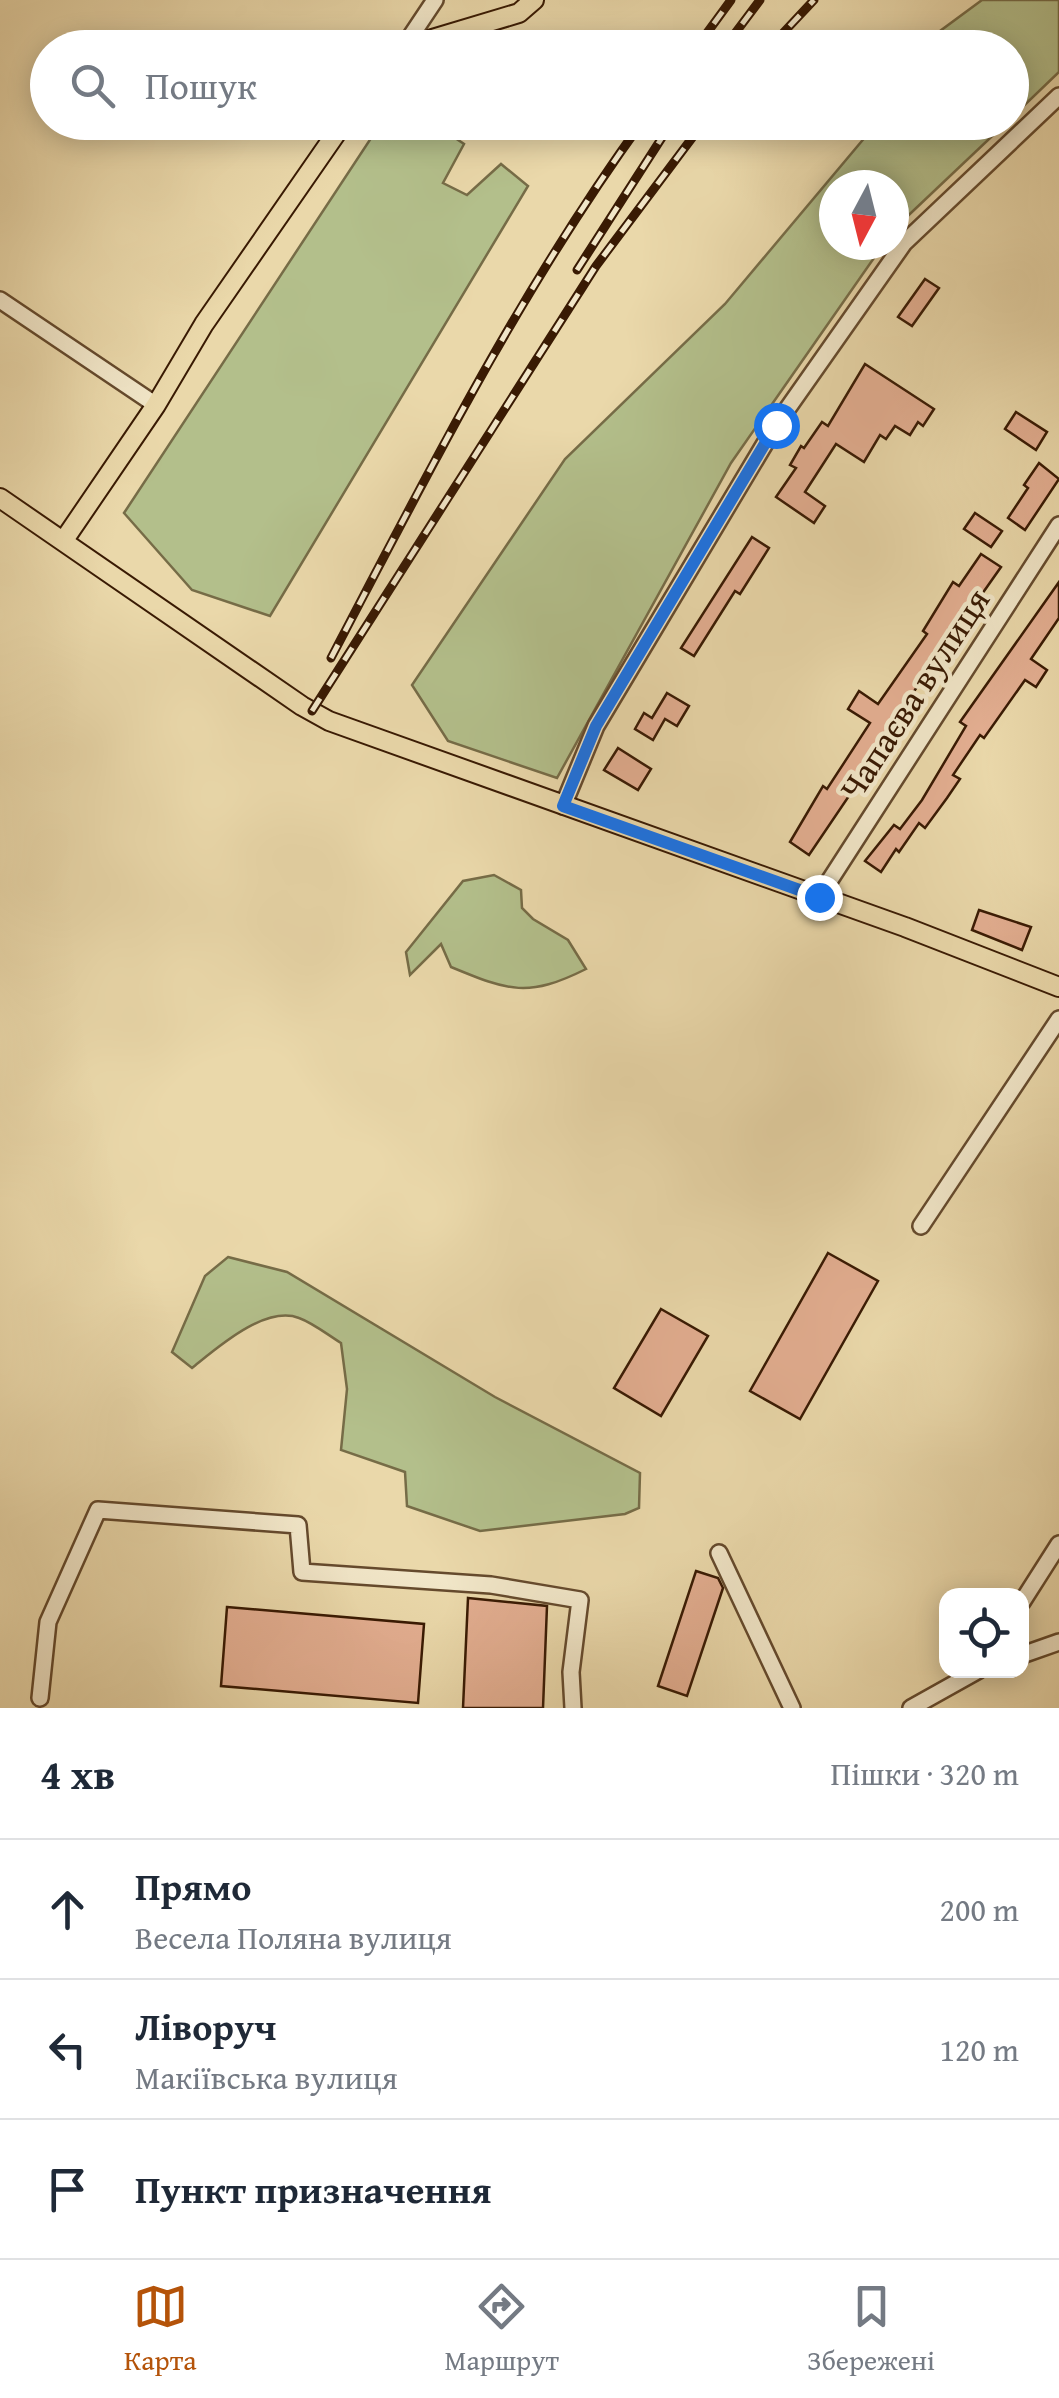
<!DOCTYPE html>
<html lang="uk">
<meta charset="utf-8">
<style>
body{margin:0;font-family:"Gentium Book Plus",serif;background:#f6f6f7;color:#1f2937}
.controls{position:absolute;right:30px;bottom:30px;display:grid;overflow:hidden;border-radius:20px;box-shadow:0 5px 25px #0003}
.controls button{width:90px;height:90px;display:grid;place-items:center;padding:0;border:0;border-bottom:2px solid #e0e1e3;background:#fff;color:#1f2937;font:50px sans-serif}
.compass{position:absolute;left:819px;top:170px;width:90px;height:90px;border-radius:50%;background:#fff;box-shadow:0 5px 25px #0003;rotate:187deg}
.stop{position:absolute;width:30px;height:30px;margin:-22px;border:8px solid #1a73e8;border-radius:50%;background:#fff}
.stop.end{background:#1a73e8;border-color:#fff;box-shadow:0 2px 10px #0008}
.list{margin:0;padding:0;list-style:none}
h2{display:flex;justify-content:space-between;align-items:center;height:130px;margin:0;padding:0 40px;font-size:42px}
h2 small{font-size:32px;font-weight:400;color:#747a83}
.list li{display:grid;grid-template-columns:65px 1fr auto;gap:30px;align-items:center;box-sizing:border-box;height:140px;padding:0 40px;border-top:2px solid #e0e1e3}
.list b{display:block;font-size:38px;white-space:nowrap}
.list p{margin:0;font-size:32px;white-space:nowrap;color:#747a83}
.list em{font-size:32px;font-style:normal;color:#747a83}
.icon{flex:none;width:55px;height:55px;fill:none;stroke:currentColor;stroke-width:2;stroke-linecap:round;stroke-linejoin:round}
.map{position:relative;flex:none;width:1059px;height:1708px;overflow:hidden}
.search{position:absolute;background:#fff;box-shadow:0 5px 25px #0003;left:30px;right:30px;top:30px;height:110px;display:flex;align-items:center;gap:25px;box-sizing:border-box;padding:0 35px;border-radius:55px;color:#747a83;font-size:38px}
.sheet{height:550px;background:#fff}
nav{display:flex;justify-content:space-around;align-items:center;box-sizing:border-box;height:140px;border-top:2px solid #e0e1e3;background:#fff;font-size:28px;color:#747a83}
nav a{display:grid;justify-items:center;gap:5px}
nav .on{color:#b45309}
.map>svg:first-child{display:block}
</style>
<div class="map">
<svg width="1059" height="1708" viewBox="0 0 1059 1708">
<rect width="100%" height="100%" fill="#ead8aa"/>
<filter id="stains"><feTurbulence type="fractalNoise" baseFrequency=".002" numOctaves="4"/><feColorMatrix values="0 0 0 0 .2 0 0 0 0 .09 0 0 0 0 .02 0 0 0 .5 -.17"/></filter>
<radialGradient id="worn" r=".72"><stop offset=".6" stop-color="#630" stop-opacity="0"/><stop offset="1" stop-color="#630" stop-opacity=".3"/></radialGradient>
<g fill="#b3bf8b" stroke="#766c47" stroke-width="2.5">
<path d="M 982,0 L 1059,0 L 1059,72 L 1012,117 L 1012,48 L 927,47 L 936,34 Z"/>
<path d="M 381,123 L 433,123 L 464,144 L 443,183 L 467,195 L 501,164 L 528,186 L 270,616 L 192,590 L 124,513 Z"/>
<path d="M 877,123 L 1006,123 L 894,229 L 894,185 L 834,185 L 834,245 L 883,245 L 731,463 L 557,778 L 448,741 L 412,685 L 565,459 L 725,304 Z"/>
<path d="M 494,875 L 521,890 L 522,908 L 533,919 L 568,940 L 586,969 C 528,998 509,991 451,967 L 441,944 L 410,975 L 406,952 L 463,881 Z"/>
<path d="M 228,1257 L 287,1272 L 495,1397 L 640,1473 L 639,1508 L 625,1514 L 480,1531 L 407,1506 L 405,1472 L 341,1450 L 347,1389 L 341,1343 C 328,1335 313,1323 299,1318 C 265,1305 217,1348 192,1368 L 172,1352 L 205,1276 Z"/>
</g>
<g fill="#e3ae91" stroke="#391a03" stroke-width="2.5">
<path d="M 925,279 L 939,288 L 912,326 L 898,317 Z"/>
<path d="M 865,364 L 934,409 L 923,426 L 918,422 L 910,435 L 895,426 L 886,439 L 880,435 L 864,462 L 836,444 L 805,492 L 825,506 L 814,523 L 776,497 L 796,468 L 790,465 L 801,446 L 804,448 L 822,422 L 828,426 Z"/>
<path d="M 1016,412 L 1047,432 L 1036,450 L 1005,429 Z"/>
<path d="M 1039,463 L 1059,479 L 1025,530 L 1008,518 L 1028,488 L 1024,485 Z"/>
<path d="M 975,513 L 1002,531 L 991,547 L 964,529 Z"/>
<path d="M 752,537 L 769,548 L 740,594 L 735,591 L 694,656 L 681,648 Z"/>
<path d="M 981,554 L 1001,567 L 920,682 L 898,717 L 901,719 L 809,855 L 790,842 L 823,786 L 827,789 L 870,723 L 848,709 L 859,691 L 878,704 L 927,634 L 923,631 L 953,582 L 959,586 Z"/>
<path d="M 1059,582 L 1059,618 L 1031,659 L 1047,670 L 1036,687 L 1025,680 L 984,738 L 980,735 L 953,775 L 960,779 L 947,798 L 925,828 L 919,823 L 899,852 L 896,849 L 881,872 L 865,861 L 894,825 L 900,829 L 922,800 L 966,726 L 960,722 Z"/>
<path d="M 667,693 L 689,706 L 677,726 L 665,719 L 653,740 L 635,729 L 644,713 L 652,718 Z"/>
<path d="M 618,748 L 651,769 L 638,790 L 604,770 Z"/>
<path d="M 979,910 L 1031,927 L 1022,950 L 972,930 Z"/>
<path d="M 828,1253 L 878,1281 L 800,1419 L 750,1391 Z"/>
<path d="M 661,1309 L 708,1336 L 661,1416 L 614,1388 Z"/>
<path d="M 696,1571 L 718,1578 L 723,1588 L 687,1696 L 658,1686 Z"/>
<path d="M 468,1598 L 547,1606 L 543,1708 L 463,1708 Z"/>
<path d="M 227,1607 L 424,1624 L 418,1703 L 221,1686 Z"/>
</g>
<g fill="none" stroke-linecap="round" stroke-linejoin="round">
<g stroke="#654a2d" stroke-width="20">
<g id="minor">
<path d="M 403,48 L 435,0"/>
<path d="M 0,300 L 156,405"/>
<path d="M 563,806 L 596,726 L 776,425 L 904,243 L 1059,96"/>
<path d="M 819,897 L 1059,525"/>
<path d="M 921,1226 L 1059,1019"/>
<path d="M 719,1553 L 792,1708"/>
<path d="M 1022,1602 L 1059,1544"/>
<path d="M 1022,1655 L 1059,1642"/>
<path d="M 40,1698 L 48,1622 L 98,1510 L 298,1525 L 302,1572 L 491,1585 L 580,1600 L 571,1672 L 573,1708"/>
<path d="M 911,1708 L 979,1670"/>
</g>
</g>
<g stroke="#391a03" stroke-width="22">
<g id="major">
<path d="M 421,48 L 432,39 L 519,13 L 534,0"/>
<path d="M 0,498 L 302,706 L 329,721 L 905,927 L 1059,987"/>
<path d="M 64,540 L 156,405 L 204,324 L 344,122"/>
</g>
</g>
<use href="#minor" stroke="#f1e6c8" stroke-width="15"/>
<use href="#major" stroke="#ead8aa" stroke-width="18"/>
<g stroke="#391a03" stroke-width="9">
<g id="rail">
<path d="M 696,48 L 731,0"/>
<path d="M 724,48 L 760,0"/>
<path d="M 769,48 L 814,0"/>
<path d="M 577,270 L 672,122"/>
<path d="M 331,658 C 427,475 520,290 642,122"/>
<path d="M 312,711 L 596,266 L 704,122"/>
</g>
</g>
<use href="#rail" stroke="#f1e6c8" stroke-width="5" stroke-dasharray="15" stroke-linecap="butt"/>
</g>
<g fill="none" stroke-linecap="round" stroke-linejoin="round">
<path stroke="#1a73e8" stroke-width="12" d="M 776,425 L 596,726 L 563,806 L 819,897"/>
</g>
<g text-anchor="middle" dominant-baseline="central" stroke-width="9" stroke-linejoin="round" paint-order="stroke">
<g font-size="35" fill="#391a03" stroke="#f1e6c8">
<text transform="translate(914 694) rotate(-57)">Чапаєва вулиця</text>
</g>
</g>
<rect width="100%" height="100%" filter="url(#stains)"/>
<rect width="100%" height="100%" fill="url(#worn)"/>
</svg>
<div class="controls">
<button><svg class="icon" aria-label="locate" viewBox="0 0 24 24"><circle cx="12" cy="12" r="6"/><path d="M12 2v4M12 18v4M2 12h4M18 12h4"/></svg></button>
</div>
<svg class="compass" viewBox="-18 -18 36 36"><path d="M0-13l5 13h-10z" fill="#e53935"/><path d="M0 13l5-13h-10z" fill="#747a83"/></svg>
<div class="stop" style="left:776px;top:425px"></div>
<div class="stop end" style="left:819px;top:897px"></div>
<div class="search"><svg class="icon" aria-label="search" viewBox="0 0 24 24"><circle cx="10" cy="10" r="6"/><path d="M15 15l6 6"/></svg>Пошук</div>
</div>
<section class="sheet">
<h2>4 хв<small>Пішки · 320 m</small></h2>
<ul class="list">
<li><svg class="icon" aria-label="ahead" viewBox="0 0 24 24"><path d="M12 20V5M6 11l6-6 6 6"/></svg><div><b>Прямо</b><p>Весела Поляна вулиця</p></div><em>200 m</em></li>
<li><svg class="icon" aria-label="left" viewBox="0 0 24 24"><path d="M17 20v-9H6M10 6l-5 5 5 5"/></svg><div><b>Ліворуч</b><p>Макіївська вулиця</p></div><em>120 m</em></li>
<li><svg class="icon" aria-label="arrive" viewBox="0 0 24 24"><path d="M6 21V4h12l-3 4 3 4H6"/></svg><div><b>Пункт призначення</b></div></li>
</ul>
</section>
<nav>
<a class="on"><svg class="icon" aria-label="map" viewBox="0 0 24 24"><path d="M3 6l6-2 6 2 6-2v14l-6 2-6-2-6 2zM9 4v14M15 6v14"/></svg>Карта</a>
<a><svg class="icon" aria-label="directions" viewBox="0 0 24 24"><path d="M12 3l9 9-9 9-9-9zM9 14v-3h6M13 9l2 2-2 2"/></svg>Маршрут</a>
<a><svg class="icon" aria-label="saved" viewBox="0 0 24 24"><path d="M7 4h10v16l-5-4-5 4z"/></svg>Збережені</a>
</nav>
